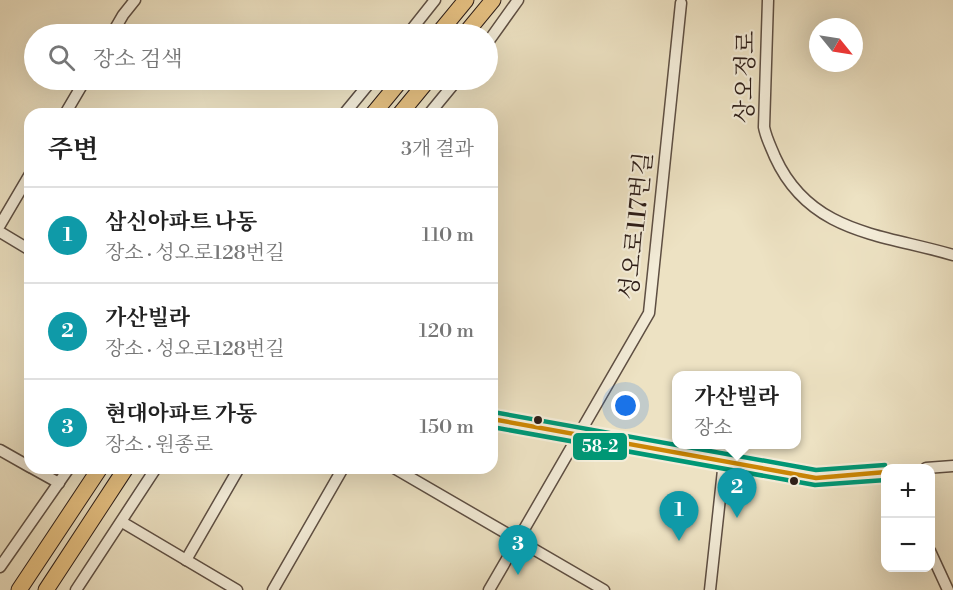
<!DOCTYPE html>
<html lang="ko">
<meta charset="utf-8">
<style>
body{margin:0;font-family:"Libre Bodoni","Noto Serif KR",serif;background:#f6f6f6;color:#222}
.controls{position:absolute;right:18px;bottom:18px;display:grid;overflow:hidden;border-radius:12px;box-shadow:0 6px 24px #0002}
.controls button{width:54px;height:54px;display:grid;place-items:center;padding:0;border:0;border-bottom:2px solid #e0e0e0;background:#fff;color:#222;font:30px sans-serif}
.compass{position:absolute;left:809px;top:18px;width:54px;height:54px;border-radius:50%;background:#fff;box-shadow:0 6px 24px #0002;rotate:120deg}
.you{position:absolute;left:626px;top:406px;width:21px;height:21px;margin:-15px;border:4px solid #fff;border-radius:50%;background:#1a73e8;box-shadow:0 0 0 9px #1a73e833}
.badge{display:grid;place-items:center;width:39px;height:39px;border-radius:50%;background:#0f766e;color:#fff;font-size:20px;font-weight:700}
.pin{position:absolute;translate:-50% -50px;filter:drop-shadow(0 2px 3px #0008)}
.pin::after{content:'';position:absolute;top:32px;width:21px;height:18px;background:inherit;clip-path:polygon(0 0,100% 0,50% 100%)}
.popup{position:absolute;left:672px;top:371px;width:129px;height:78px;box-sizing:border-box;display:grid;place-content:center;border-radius:12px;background:#fff;filter:drop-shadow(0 2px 4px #0005);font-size:20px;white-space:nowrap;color:#767676}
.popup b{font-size:22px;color:#222}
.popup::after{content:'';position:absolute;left:50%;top:100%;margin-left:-12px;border:12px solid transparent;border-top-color:#fff}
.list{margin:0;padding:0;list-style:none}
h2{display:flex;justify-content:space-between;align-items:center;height:78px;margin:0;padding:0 24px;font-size:26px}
h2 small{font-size:20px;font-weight:400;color:#767676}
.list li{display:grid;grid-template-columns:39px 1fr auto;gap:18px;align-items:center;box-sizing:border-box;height:96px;padding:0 24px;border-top:2px solid #e0e0e0}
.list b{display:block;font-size:22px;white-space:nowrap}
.list p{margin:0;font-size:20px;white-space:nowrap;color:#767676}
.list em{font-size:20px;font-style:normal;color:#767676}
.icon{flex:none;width:33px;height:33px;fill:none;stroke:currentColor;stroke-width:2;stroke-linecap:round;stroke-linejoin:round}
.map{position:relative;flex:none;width:953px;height:590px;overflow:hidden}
.search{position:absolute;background:#fff;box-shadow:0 6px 24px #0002;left:24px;top:24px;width:474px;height:66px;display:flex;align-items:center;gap:15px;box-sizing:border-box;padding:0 21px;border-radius:33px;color:#767676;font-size:22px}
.panel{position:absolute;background:#fff;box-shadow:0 6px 24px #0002;left:24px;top:108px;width:474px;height:366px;border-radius:18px}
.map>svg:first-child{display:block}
</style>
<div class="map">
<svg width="953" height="590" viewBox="0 0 953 590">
<rect width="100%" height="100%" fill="#ede2c3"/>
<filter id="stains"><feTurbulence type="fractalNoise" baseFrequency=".00333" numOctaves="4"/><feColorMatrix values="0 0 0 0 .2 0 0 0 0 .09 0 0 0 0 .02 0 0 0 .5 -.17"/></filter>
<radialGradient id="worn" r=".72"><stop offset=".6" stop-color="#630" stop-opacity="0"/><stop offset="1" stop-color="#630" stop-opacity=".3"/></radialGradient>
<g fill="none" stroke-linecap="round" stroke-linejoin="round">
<g stroke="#5e4f43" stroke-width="13">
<g id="minor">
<path d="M 768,0 L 764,127 C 766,138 771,147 775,157 C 810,234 882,234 953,255"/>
<path d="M 112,34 L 123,15 L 135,0"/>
<path d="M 408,34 L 435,0"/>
<path d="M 488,42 L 518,0"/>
<path d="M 65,114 L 85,80"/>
<path d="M 344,114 L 372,80"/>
<path d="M 429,114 L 457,80"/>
<path d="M 0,225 L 30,174"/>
<path d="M 0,232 L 30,250"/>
<path d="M 492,419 L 816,478 L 886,472"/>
<path d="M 0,450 L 30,467"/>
<path d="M 32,468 L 59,483"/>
<path d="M 394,468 L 604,590"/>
<path d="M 926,468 L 953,466"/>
<path d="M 122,522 L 237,590"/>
<path d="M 930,551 L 948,590"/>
<path d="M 186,560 L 239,468"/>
<path d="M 0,567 L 69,468"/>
<path d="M 76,590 L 156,468"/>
<path d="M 273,590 L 343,468"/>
<path d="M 489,590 L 649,313 L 681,3"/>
<path d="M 710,590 L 724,461"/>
</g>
</g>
<g stroke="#2e1e18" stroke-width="17">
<g id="highway">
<path d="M 438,34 L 466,0"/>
<path d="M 465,34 L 493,0"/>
<path d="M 373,114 L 401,80"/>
<path d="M 400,114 L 428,80"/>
<path d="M 19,590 L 100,468"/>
<path d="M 46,590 L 126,468"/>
</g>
</g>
<use href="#minor" stroke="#f3ecd8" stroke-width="10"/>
<use href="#highway" stroke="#e6c182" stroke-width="15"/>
<g stroke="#f3ecd8" stroke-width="9">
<path id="bus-1" d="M 492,419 L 816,478 L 886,472"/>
</g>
<g stroke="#f3ecd8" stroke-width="9">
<path id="bus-2" d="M 492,427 L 815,485 L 886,480"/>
</g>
<g stroke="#f3ecd8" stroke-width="9">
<path id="bus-3" d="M 493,412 L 816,470 L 885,465"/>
</g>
<use href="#bus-1" stroke="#cb8605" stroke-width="4.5"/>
<use href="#bus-2" stroke="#009775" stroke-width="4.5"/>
<use href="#bus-3" stroke="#009775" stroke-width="4.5"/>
</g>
<g fill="#2e1e18" stroke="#f3ecd8" stroke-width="2">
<circle cx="538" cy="420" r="5"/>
<circle cx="794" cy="481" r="5"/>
</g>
<g text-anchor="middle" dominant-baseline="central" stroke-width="4.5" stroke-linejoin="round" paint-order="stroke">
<g font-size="24" fill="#2e1e18" stroke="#f3ecd8">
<text transform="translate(746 77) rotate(-89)">상오정로</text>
<text transform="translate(637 226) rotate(-84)">성오로117번길</text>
</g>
</g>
<rect stroke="#f3ecd8" stroke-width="2" x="572" y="432" width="56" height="29" rx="6" fill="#009775"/>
<g font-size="16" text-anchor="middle" font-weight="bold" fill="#fff">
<text x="600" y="452">58-2</text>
</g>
<rect width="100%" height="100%" filter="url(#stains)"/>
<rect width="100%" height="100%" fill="url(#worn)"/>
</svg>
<div class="controls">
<button>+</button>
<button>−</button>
</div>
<svg class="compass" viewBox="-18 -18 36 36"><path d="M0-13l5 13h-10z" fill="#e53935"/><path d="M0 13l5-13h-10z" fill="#767676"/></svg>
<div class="you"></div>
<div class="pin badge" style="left:679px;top:541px;background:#0f9aa8">1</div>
<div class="pin badge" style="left:737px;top:518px;background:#0f9aa8">2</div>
<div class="popup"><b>가산빌라</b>장소</div>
<div class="pin badge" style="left:518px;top:575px;background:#0f9aa8">3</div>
<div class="search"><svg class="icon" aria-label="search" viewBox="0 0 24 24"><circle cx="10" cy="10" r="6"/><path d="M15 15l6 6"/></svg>장소 검색</div>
<section class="panel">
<h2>주변<small>3개 결과</small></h2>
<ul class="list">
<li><span class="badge" style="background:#0f9aa8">1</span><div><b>삼신아파트 나동</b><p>장소 · 성오로128번길</p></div><em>110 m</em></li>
<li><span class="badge" style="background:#0f9aa8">2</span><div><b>가산빌라</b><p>장소 · 성오로128번길</p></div><em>120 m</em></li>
<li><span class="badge" style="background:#0f9aa8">3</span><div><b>현대아파트 가동</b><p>장소 · 원종로</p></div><em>150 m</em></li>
</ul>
</section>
</div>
